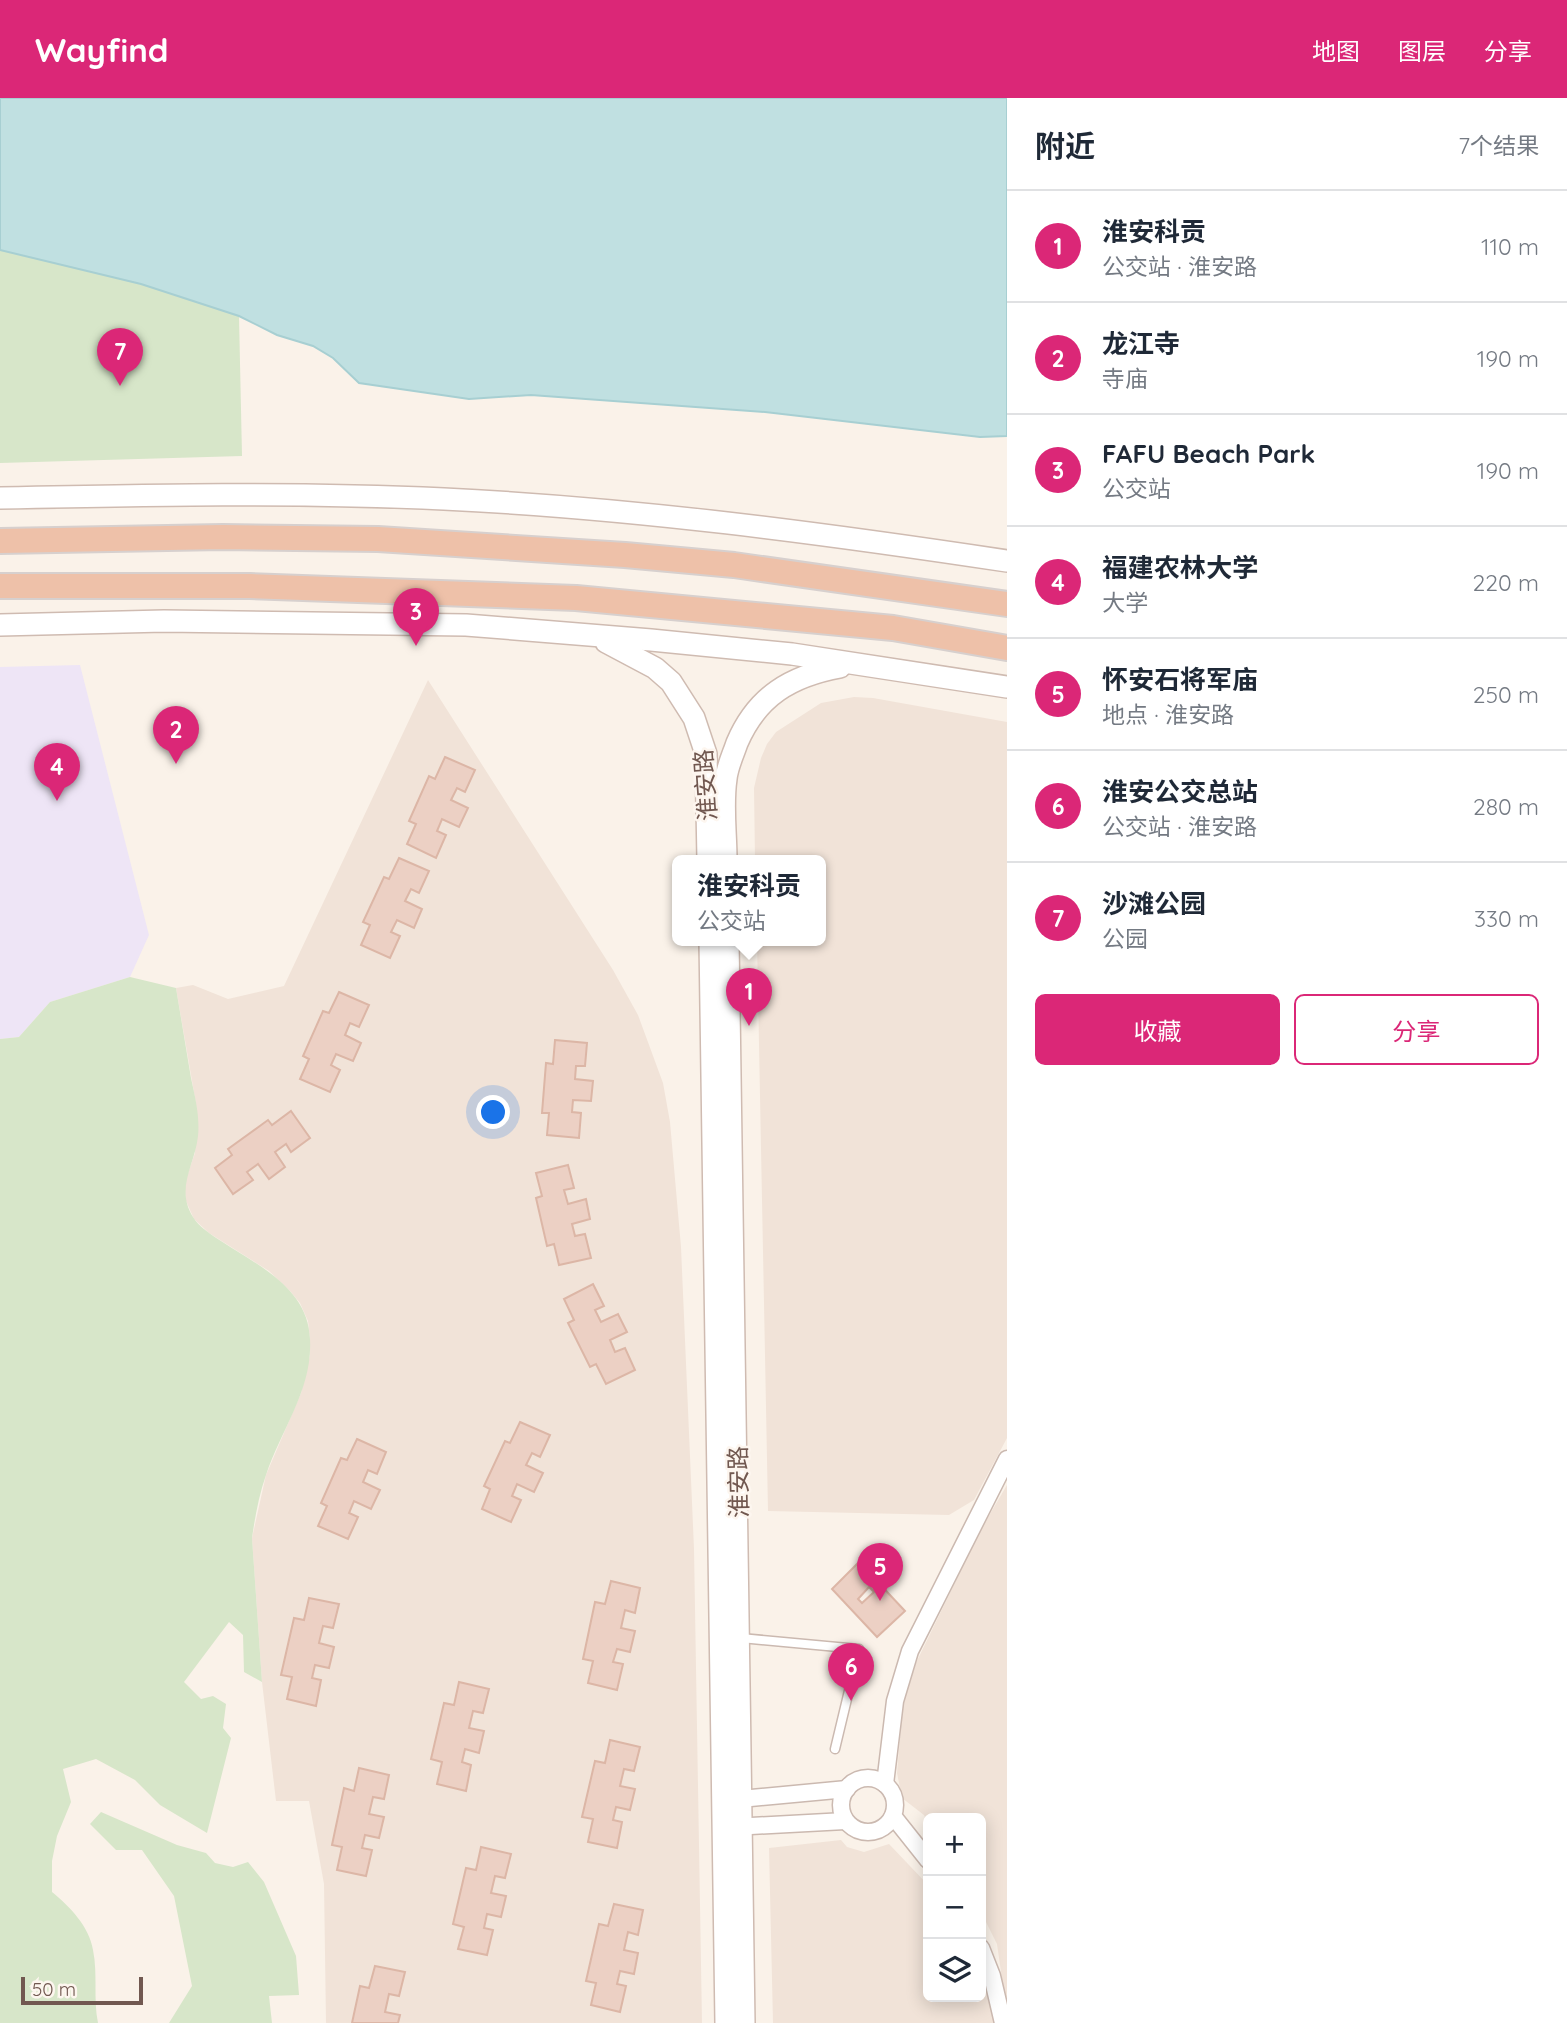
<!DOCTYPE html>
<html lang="zh">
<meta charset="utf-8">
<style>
body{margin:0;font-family:Quicksand,"Noto Sans SC",sans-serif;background:#f2f2f3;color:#1f2937}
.controls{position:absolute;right:21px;bottom:21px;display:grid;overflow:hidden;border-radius:10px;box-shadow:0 4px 18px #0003}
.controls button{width:63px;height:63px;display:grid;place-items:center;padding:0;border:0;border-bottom:2px solid #e0e1e3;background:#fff;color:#1f2937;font:35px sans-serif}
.scale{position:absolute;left:21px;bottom:18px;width:122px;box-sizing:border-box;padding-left:7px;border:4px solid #715850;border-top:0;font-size:19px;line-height:24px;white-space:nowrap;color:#715850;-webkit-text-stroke:5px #fdf6ef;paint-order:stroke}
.you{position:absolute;left:494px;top:1015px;width:24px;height:24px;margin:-18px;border:5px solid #fff;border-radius:50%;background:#1a73e8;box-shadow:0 0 0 10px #1a73e833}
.badge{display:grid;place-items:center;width:46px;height:46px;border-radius:50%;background:#db2777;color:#fff;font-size:23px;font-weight:700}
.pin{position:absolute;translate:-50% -58px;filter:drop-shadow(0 2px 4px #0008)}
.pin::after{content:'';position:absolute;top:37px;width:24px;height:21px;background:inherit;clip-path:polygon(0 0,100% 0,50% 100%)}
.popup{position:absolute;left:672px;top:757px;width:154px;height:91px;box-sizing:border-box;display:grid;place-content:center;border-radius:10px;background:#fff;filter:drop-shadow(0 2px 5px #0005);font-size:23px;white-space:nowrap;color:#747a83}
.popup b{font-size:26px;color:#1f2937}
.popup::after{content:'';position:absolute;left:50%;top:100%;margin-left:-14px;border:14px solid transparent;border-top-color:#fff}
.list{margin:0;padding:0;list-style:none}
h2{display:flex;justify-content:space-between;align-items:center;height:91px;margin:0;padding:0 28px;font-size:30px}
h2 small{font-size:23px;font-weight:400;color:#747a83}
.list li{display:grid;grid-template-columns:46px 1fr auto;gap:21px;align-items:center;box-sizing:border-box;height:112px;padding:0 28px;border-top:2px solid #e0e1e3}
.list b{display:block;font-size:26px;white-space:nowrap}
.list p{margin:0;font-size:23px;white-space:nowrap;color:#747a83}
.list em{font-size:23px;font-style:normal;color:#747a83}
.actions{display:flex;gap:14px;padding:21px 28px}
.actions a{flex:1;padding:16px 0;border:2px solid #db2777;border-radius:10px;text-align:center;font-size:24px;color:#db2777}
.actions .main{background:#db2777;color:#fff}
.icon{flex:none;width:38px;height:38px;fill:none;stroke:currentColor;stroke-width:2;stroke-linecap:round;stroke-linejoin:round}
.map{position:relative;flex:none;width:1007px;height:1925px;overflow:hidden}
header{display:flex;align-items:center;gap:42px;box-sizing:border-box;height:98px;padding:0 35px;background:#db2777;color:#fff}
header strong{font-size:33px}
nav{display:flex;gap:38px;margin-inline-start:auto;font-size:24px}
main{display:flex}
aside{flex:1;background:#fff}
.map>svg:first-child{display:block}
</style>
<header>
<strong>Wayfind</strong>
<nav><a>地图</a><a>图层</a><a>分享</a></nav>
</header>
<main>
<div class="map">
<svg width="1007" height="1925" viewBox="0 0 1007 1925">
<rect width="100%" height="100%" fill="#faf2e9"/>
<g fill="#f1e3d8">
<path d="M 428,582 L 613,872 L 638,917 L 663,985 L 670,1024 L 681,1149 L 694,1451 L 702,1925 L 326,1925 L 324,1786 L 309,1703 L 276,1703 L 262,1584 L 252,1440 L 266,1377 L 301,1295 L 310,1257 L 310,1241 L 308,1223 L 300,1205 L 290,1193 L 269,1173 L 209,1135 L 194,1121 L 186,1103 L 184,1086 L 195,1055 L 196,1006 L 176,890 L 193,887 L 228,901 L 284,888 Z"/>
<path d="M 854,599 L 873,600 L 1007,624 L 1007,1340 L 974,1402 L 949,1417 L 768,1413 L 757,842 L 821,842 L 821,762 L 755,762 L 754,690 L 761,660 L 767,646 L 776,634 L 821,605 Z"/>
<path d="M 1007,1387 L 1007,1915 L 997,1846 L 981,1814 L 981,1720 L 928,1720 L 928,1726 L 924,1717 L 902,1700 L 897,1675 L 903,1604 L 916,1565 L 980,1433 Z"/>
<path d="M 841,1742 L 847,1749 L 864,1754 L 889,1746 L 928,1787 L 928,1899 L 981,1899 L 981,1874 L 995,1925 L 773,1925 L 769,1750 Z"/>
</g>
<path fill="#eee5f6" d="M 80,567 L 149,837 L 130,879 L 50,904 L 19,939 L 0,941 L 0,569 Z"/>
<g fill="#d7e6c9">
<path d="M 0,152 L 141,186 L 239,218 L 242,358 L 0,365 Z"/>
<path d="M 130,879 L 176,890 C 181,920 186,950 191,980 C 195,999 200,1018 198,1038 C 195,1067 175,1090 193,1119 C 199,1129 212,1137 221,1143 C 259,1168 308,1190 310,1241 C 313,1291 281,1332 266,1377 C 259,1397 255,1419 252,1440 L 262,1584 L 244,1574 L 243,1537 L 229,1524 L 184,1584 L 201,1601 L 213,1598 L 226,1606 L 223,1630 L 231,1640 L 207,1735 L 160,1707 L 135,1682 L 96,1661 L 63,1671 L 71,1704 L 57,1738 L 52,1763 L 52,1794 C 70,1809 89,1828 93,1852 C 98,1876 93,1901 98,1925 L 0,1925 L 0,941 L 19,939 L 50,904 Z"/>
<path d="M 101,1714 L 177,1747 L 206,1755 L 215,1765 L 233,1769 L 248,1764 L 264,1784 L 296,1858 L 299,1897 L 269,1898 L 272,1925 L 169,1925 L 192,1888 L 174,1798 L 142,1752 L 116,1752 L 90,1726 Z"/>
</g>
<path fill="#c0e0e1" stroke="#a7cfd2" stroke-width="2" d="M 0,0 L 1007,0 L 1007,338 L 980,339 L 765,314 L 531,297 L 469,301 L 359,285 L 333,260 L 313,248 L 277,237 L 239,218 L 141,186 L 0,152 Z"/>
<g fill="#ecd0c4" stroke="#dcb6a6" stroke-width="2" fill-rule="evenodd">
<path d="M 445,659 L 475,672 L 465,694 L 457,690 L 451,702 L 468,710 L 459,729 L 442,721 L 437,733 L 446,737 L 436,760 L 407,746 L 416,726 L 409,723 L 429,678 L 435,681 Z"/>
<path d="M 399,760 L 429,773 L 419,795 L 411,791 L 405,803 L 422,811 L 414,830 L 397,822 L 391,834 L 400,838 L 390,860 L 361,847 L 370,827 L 363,824 L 384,779 L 389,781 Z"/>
<path d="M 339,894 L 369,907 L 359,929 L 350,925 L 345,937 L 361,945 L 353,963 L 336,956 L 331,967 L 340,972 L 330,994 L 300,981 L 309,961 L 303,958 L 323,913 L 329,915 Z"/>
<path d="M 555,942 L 587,945 L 585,968 L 576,968 L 575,981 L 593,983 L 591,1003 L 573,1002 L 572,1014 L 581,1015 L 579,1040 L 547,1037 L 549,1015 L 542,1015 L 546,965 L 553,966 Z"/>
<path d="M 291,1013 L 310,1040 L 291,1054 L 286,1046 L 275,1054 L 285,1069 L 269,1081 L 258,1066 L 247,1074 L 253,1082 L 233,1096 L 215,1070 L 232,1057 L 228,1051 L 268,1022 L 272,1027 Z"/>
<path d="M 568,1067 L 574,1090 L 564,1092 L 568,1106 L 586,1101 L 590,1121 L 572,1126 L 575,1138 L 585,1136 L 591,1160 L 559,1167 L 554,1146 L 547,1148 L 536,1100 L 542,1098 L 536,1075 Z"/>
<path d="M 593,1186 L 604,1208 L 595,1212 L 601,1224 L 618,1216 L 627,1234 L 610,1242 L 615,1254 L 625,1250 L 635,1272 L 606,1286 L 596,1266 L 590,1269 L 568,1225 L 574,1222 L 564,1201 Z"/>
<path d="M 520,1324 L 550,1337 L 540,1359 L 532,1355 L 526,1367 L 543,1375 L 534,1394 L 517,1386 L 512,1398 L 521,1402 L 511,1424 L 482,1411 L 490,1391 L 484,1388 L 505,1343 L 510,1345 Z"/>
<path d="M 357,1341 L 386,1354 L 377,1376 L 368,1372 L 363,1384 L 380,1392 L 371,1411 L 354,1403 L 349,1415 L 358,1419 L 348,1441 L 318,1428 L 327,1408 L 321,1405 L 341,1360 L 347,1362 Z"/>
<path d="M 859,1464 L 905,1513 L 877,1539 L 832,1491 ZM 869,1489 L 874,1494 L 862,1505 L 858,1501 Z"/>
<path d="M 611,1483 L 640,1490 L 635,1515 L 625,1512 L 621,1530 L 635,1533 L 630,1554 L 617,1551 L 613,1564 L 623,1566 L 617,1592 L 588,1585 L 593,1563 L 583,1561 L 595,1504 L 605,1506 Z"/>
<path d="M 309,1500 L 339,1506 L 333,1530 L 323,1528 L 319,1545 L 334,1549 L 329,1570 L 315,1567 L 312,1580 L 321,1582 L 316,1608 L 287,1601 L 292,1579 L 281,1577 L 294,1520 L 304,1522 Z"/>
<path d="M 459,1584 L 489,1591 L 483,1615 L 473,1613 L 469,1630 L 484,1633 L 479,1655 L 465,1651 L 462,1664 L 471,1667 L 466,1693 L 437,1686 L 442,1664 L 431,1661 L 444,1605 L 454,1607 Z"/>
<path d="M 610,1642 L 640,1649 L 634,1673 L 624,1671 L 620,1688 L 635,1691 L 630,1712 L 616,1709 L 613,1722 L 622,1724 L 617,1750 L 588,1744 L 593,1721 L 582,1719 L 595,1663 L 605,1665 Z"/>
<path d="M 359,1670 L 389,1677 L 384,1701 L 373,1699 L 369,1716 L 384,1719 L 379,1740 L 365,1737 L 362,1750 L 372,1752 L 366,1778 L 337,1772 L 342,1749 L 332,1747 L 344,1690 L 354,1693 Z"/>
<path d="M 481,1749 L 511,1756 L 505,1780 L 495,1778 L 491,1795 L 506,1798 L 501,1819 L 487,1816 L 484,1830 L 493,1832 L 487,1857 L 458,1851 L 464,1829 L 453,1826 L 466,1770 L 476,1772 Z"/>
<path d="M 614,1806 L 643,1812 L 638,1837 L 628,1834 L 624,1852 L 638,1855 L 634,1876 L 620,1873 L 617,1886 L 626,1888 L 620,1914 L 591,1907 L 596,1885 L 586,1883 L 599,1826 L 608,1828 Z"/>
<path d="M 375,1868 L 405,1874 L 399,1898 L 389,1896 L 385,1914 L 400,1917 L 398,1925 L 352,1925 L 360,1888 L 369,1890 Z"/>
</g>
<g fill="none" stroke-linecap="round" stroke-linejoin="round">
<g stroke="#cbb9b0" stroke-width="11">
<path id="service" d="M 741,1540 L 859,1551 L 835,1651"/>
</g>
<g stroke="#cbb9b0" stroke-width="19">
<g id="minor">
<circle cx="868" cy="1707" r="27"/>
<path d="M 885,1686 L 895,1603 L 910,1553 L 1007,1361"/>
<path d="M 730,1702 L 847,1691"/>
<path d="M 893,1718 L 928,1762"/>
<path d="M 733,1729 L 845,1723"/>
<path d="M 981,1850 L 992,1878 L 1003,1925"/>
</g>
</g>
<g stroke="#cfbbb1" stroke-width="24">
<g id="secondary">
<path d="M 0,400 C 148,397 296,394 444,401 C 633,410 821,435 1007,463"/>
<path d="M 0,527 L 164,523 L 466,527 L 651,542 L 792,556 L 1007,589"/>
<path d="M 606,544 L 655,570 L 671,584 L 694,620 L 706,656 L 708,762"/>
<path d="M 726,762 C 726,735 722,707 726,681 C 727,669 733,657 737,645 C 757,598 791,578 840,569"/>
<path d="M 710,842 L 726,1925"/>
<path d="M 728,842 L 744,1925"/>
</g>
</g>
<g stroke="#d7d0ce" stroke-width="28">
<g id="trunk">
<path d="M 0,443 L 223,439 L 378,441 L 625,457 L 734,467 L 1007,506"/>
<path d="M 0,488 L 250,488 L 576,500 L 893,530 L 1007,550"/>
</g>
</g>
<use href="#service" stroke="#fff" stroke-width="8"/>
<use href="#minor" stroke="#fff" stroke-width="16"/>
<use href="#secondary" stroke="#fff" stroke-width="21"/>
<use href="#trunk" stroke="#eec1a9" stroke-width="24"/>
</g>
<g text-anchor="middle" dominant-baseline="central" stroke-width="5" stroke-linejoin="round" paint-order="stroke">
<g font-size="24" fill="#715850" stroke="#fdf6ef">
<text transform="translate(705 687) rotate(-94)">淮安路</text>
<text transform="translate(738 1384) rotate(-91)">淮安路</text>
</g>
</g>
</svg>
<div class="controls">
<button>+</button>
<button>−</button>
<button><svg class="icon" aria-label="layers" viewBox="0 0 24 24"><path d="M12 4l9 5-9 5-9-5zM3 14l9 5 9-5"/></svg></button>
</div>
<div class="scale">50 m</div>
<div class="you"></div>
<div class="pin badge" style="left:749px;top:928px">1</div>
<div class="popup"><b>淮安科贡</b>公交站</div>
<div class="pin badge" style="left:176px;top:666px">2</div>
<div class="pin badge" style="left:416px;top:548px">3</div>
<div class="pin badge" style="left:57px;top:703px">4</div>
<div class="pin badge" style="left:880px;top:1503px">5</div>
<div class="pin badge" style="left:851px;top:1603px">6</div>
<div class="pin badge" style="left:120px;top:288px">7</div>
</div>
<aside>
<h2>附近<small>7个结果</small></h2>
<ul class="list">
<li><span class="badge">1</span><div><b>淮安科贡</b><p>公交站 · 淮安路</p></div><em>110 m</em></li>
<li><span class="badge">2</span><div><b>龙江寺</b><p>寺庙</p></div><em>190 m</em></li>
<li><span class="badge">3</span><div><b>FAFU Beach Park</b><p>公交站</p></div><em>190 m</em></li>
<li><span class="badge">4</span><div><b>福建农林大学</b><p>大学</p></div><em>220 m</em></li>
<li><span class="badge">5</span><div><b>怀安石将军庙</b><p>地点 · 淮安路</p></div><em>250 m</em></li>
<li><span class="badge">6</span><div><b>淮安公交总站</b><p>公交站 · 淮安路</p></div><em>280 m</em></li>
<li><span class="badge">7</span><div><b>沙滩公园</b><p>公园</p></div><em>330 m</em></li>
</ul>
<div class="actions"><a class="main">收藏</a><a>分享</a></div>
</aside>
</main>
